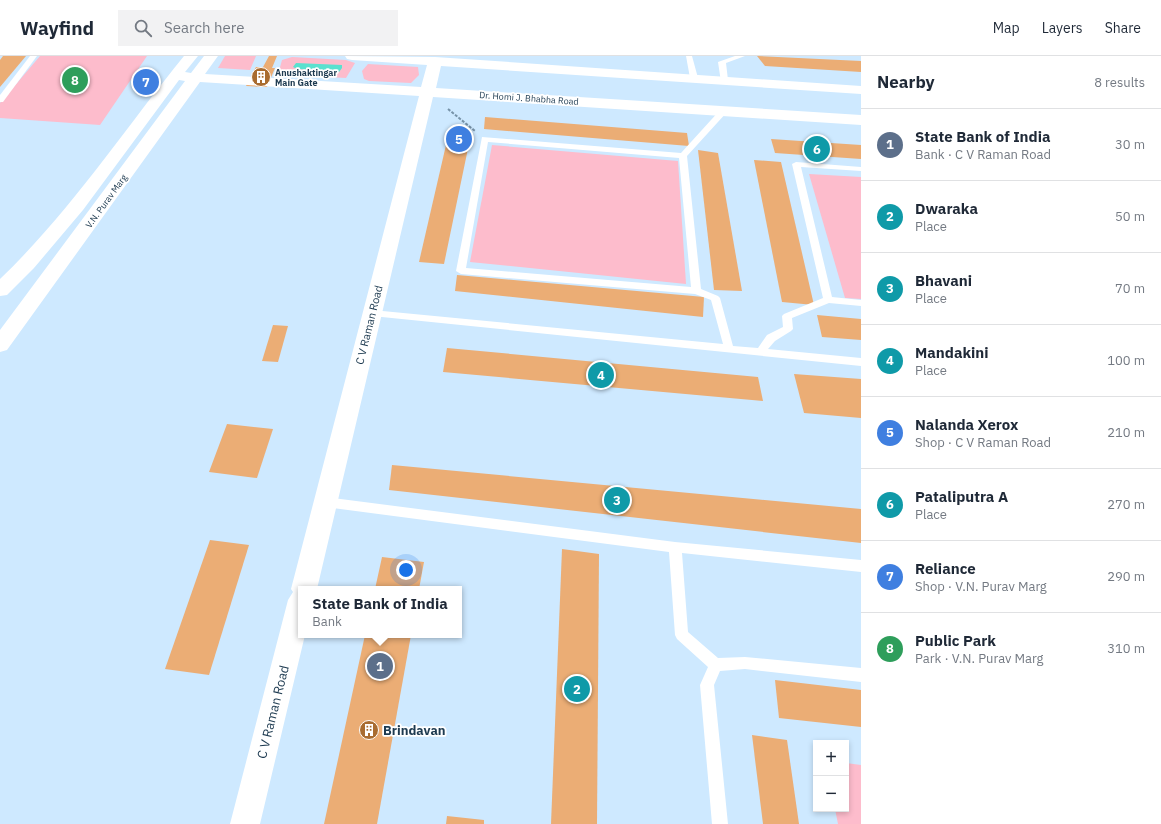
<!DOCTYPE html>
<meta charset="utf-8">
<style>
body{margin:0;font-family:"IBM Plex Sans",sans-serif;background:#f2f2f3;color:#1f2937}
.controls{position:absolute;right:12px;bottom:12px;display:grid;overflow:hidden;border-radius:0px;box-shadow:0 2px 6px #0003}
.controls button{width:36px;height:36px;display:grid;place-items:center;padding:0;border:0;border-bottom:1px solid #e0e1e3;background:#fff;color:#1f2937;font:20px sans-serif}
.you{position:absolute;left:406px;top:514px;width:14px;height:14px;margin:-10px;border:3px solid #fff;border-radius:50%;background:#1a73e8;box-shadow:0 0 0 6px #1a73e833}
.badge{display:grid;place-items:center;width:26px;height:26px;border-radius:50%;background:#a96c30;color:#fff;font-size:13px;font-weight:700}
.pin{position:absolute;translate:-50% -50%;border:2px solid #fff;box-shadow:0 1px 4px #0006}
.popup{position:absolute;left:298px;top:530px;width:164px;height:52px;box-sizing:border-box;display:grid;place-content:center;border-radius:0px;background:#fff;filter:drop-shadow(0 1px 3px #0005);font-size:13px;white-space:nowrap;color:#747a83}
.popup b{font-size:15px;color:#1f2937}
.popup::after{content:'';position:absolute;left:50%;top:100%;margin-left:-8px;border:8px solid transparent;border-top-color:#fff}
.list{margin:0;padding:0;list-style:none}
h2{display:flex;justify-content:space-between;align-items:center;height:52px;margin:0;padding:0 16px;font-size:17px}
h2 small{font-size:13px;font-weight:400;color:#747a83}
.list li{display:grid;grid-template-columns:26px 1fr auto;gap:12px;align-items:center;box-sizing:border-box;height:72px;padding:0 16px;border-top:1px solid #e0e1e3}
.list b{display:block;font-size:15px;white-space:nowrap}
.list p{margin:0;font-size:13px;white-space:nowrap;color:#747a83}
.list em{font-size:13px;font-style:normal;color:#747a83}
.icon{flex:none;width:22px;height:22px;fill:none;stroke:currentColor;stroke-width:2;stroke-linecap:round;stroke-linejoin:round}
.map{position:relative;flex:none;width:861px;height:768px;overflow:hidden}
header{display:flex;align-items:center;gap:24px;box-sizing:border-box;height:56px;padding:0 20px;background:#fff;border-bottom:1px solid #e0e1e3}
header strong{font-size:19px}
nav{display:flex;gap:22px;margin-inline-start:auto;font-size:14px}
.search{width:280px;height:36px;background:#f2f2f3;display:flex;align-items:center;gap:10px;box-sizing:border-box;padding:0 14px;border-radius:0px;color:#747a83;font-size:15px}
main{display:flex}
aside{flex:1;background:#fff}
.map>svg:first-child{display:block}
</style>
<header>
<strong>Wayfind</strong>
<div class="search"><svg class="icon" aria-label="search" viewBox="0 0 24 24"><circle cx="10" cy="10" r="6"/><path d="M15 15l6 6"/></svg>Search here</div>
<nav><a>Map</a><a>Layers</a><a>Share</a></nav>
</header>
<main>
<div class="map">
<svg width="861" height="768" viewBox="0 0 861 768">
<rect width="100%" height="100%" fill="#cee9ff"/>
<g fill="#fdbccc">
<path d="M 40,0 L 147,0 L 100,69 L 0,62 L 0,47 Z"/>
<path d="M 225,0 L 256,0 L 250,14 L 218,12 Z"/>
<path d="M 292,1 L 346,4 L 355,7 L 346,22 L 291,19 L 279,15 L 282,4 Z"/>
<path d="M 368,8 L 418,11 L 419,19 L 411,27 L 369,25 L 364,23 L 362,15 Z"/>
<path d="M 492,89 L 678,105 L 686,228 L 470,206 Z"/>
<path d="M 809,118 L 861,121 L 861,243 L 845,242 Z"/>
<path d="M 846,707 L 861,709 L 861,768 L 838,768 L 835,753 L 846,753 Z"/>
</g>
<path fill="#5ae1cf" d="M 296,7 L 342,9 L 342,12 L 339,16 L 297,13 L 293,11 Z"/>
<g fill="#ebad75">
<path d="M 3,0 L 26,0 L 0,31 L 0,4 Z"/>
<path d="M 269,0 L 277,0 L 272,12 L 275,12 L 267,31 L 246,30 L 256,11 L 263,11 Z"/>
<path d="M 757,0 L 861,5 L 861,16 L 765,10 Z"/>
<path d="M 485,61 L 687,77 L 689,90 L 484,73 Z"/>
<path d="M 449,76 L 471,78 L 444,208 L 419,206 Z"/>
<path d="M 771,83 L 861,89 L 861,103 L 775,97 Z"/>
<path d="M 698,94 L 718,97 L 742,235 L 714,234 Z"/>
<path d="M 754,104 L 781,106 L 814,249 L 782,246 Z"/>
<path d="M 457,219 L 704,241 L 703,261 L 455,235 Z"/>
<path d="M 817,259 L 861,263 L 861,284 L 822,281 Z"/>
<path d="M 273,269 L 288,270 L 278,306 L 262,305 Z"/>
<path d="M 447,292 L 758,321 L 763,345 L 443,316 Z"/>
<path d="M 794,318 L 861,323 L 861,362 L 804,357 Z"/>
<path d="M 227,368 L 273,373 L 257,422 L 209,416 Z"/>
<path d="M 392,409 L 861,453 L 861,487 L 389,434 Z"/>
<path d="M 210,484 L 249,489 L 209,619 L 165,613 Z"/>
<path d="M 562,493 L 599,498 L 597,768 L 551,768 Z"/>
<path d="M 382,501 L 424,506 L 419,533 L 375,533 Z"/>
<path d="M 365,579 L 411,579 L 377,768 L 324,768 Z"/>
<path d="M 775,624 L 861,634 L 861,671 L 779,662 Z"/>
<path d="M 752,679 L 787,684 L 799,768 L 763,768 Z"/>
<path d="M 447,760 L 484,764 L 484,768 L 446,768 Z"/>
</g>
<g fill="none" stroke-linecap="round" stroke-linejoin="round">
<path stroke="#7793a9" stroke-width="2" stroke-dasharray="3 1.5" stroke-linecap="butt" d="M 448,53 L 475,75"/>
<g fill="#fff" fill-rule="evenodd">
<path d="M 30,0 L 37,0 L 3,46 L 0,46 L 0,39 Z"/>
<path d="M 686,0 L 692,0 L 698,22 L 697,24 L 691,24 L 690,22 Z"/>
<path d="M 735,0 L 745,0 L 726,7 L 728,24 L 724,26 L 721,26 L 718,6 Z"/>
<path d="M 721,53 L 724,53 L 728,55 L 687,100 L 701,233 L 718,240 L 720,242 L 733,290 L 758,292 L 767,279 L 783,271 L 782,260 L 784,258 L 823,242 L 792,108 L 796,106 L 861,111 L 861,115 L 801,111 L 832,241 L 861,244 L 861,250 L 829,247 L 792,262 L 793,273 L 791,275 L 775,285 L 768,293 L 861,302 L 861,310 L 372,260 L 367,257 L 372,254 L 723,288 L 711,244 L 695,238 L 461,218 L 456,215 L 482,81 L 681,97 ZM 488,86 L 679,102 L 691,231 L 466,212 Z"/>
<path d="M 325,441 L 675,486 L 861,504 L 861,516 L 682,497 L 688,576 L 718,602 L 745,601 L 861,612 L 861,626 L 745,613 L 720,615 L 714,629 L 728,768 L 712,768 L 700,629 L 708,611 L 677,583 L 675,579 L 669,496 L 325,451 L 321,449 L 319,446 L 321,443 Z"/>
</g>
<path fill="#fff" fill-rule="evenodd" d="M 184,0 L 198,0 L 185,16 L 191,17 L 204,0 L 218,0 L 205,18 L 421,31 L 427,9 L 352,4 L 347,3 L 345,0 L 435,1 L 861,30 L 861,38 L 441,10 L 436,32 L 861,59 L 861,69 L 433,41 L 317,533 L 301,533 L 301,579 L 305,579 L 260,768 L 230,768 L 288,544 L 293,536 L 291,533 L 419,40 L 200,26 L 7,294 L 0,296 L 0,274 L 185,25 L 179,24 L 83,154 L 34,212 L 7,239 L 0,240 L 0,223 C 70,156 123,75 184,0 Z"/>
</g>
<defs>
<g id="building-disc" transform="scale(1)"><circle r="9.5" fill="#a96c30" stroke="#fff"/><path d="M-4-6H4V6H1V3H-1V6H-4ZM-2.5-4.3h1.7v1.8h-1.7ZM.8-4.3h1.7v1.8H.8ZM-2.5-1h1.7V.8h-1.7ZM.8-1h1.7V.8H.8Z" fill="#fff"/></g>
</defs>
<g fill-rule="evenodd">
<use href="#building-disc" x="261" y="21"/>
<use href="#building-disc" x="369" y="674"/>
</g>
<g text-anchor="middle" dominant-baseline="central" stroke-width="3.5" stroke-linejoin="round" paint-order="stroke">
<g font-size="9" font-weight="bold" fill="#1d3a50" stroke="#fff" text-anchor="start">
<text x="275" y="16">Anushaktingar<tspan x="275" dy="10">Main Gate</tspan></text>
</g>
<g font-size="9" fill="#1d3a50" stroke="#fff">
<text transform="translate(529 42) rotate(4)">Dr. Homi J. Bhabha Road</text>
<text transform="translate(106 145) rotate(-54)">V.N. Purav Marg</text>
</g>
<g font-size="11" fill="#1d3a50" stroke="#fff">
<text transform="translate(369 269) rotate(-76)">C V Raman Road</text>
</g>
<g font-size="13" fill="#1d3a50" stroke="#fff">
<text transform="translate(273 656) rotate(-76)">C V Raman Road</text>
</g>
<g font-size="13" font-weight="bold" fill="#1d3a50" stroke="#fff" text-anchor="start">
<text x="383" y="674">Brindavan</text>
</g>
</g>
</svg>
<div class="controls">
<button>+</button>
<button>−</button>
</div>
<div class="you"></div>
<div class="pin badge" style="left:380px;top:610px;background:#5c6f8a">1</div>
<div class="popup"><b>State Bank of India</b>Bank</div>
<div class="pin badge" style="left:577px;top:633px;background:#0f9aa8">2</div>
<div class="pin badge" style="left:617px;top:444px;background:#0f9aa8">3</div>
<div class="pin badge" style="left:601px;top:319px;background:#0f9aa8">4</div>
<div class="pin badge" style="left:459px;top:83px;background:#3f7fe0">5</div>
<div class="pin badge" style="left:817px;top:93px;background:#0f9aa8">6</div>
<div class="pin badge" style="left:146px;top:26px;background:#3f7fe0">7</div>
<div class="pin badge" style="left:75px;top:24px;background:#2e9e5b">8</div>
</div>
<aside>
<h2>Nearby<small>8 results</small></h2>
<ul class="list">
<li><span class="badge" style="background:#5c6f8a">1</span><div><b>State Bank of India</b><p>Bank · C V Raman Road</p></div><em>30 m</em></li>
<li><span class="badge" style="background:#0f9aa8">2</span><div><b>Dwaraka</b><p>Place</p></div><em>50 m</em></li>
<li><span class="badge" style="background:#0f9aa8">3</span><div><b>Bhavani</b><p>Place</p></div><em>70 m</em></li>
<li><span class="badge" style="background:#0f9aa8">4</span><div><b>Mandakini</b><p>Place</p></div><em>100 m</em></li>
<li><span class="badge" style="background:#3f7fe0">5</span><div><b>Nalanda Xerox</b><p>Shop · C V Raman Road</p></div><em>210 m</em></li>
<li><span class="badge" style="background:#0f9aa8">6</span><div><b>Pataliputra A</b><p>Place</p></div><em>270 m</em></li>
<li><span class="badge" style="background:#3f7fe0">7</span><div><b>Reliance</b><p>Shop · V.N. Purav Marg</p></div><em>290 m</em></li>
<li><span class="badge" style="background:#2e9e5b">8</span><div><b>Public Park</b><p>Park · V.N. Purav Marg</p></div><em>310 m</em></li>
</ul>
</aside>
</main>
